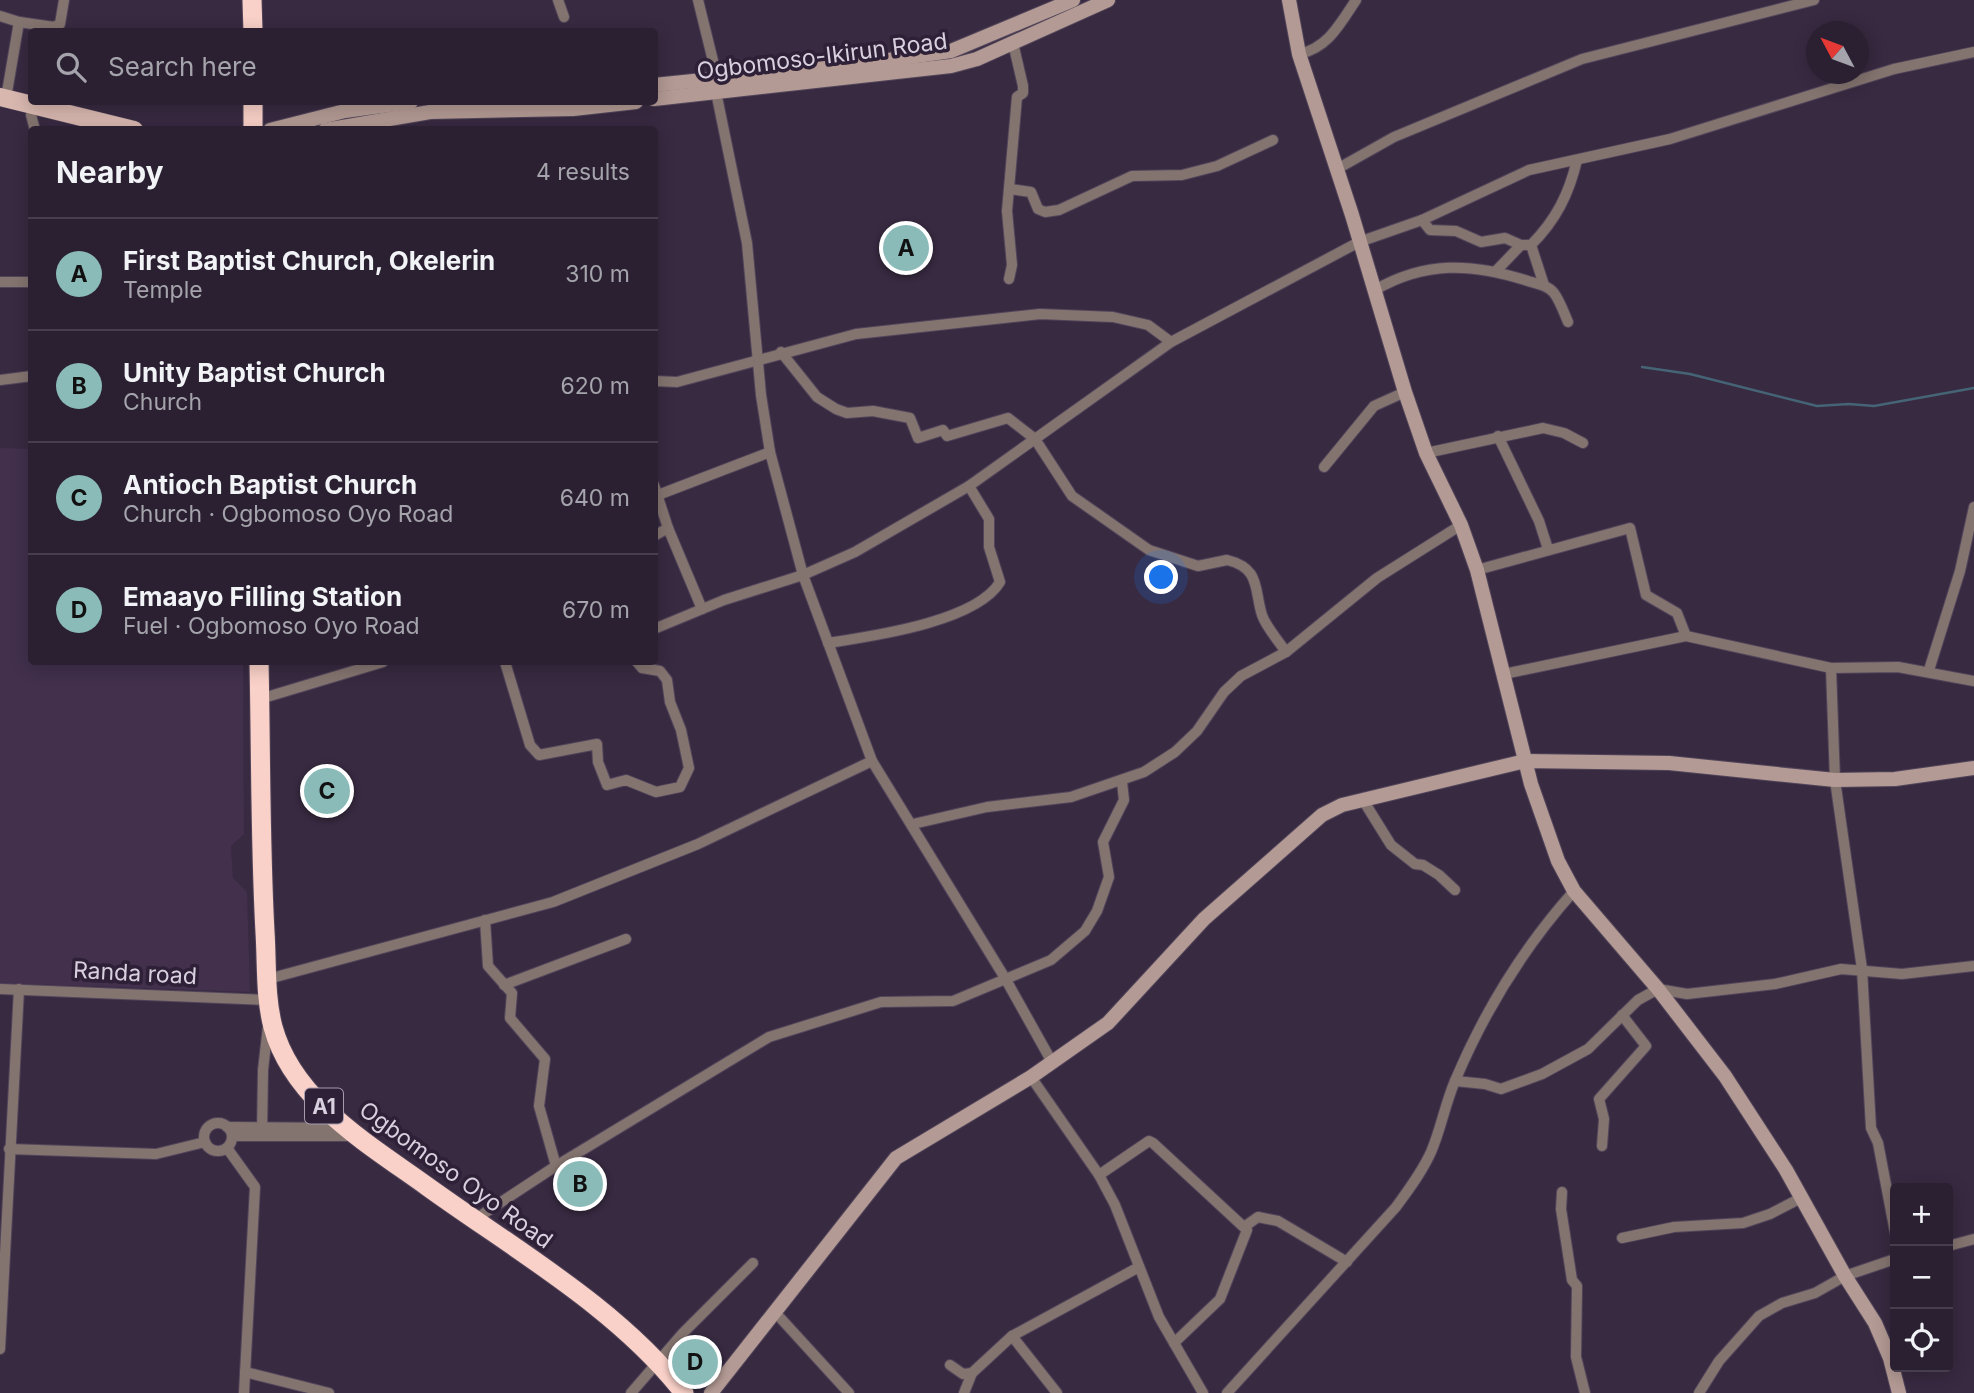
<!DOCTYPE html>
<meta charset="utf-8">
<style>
body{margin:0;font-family:Inter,sans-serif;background:#362d3d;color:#f1f3f6}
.controls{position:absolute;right:21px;bottom:21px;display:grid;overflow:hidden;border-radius:7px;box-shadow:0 4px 18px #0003}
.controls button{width:63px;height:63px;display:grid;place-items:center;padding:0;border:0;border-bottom:2px solid #463e4d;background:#2a2031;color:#f1f3f6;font:35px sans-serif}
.compass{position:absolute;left:1806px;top:21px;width:63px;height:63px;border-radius:50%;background:#2a2031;box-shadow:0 4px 18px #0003;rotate:311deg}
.you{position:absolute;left:1162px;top:578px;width:24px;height:24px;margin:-18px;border:5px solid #fff;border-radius:50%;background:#1a73e8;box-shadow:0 0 0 10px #1a73e833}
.badge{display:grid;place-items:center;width:46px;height:46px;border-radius:50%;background:#8bbbb9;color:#111;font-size:23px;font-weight:700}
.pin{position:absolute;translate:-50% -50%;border:4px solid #fff;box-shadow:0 2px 7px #0006}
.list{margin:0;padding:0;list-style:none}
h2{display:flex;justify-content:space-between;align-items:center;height:91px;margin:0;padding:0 28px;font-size:30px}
h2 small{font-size:23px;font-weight:400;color:#a5a3ab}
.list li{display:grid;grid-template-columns:46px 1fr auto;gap:21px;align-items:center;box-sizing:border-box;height:112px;padding:0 28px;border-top:2px solid #463e4d}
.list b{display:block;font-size:26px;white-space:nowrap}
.list p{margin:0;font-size:23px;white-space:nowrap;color:#a5a3ab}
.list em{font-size:23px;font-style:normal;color:#a5a3ab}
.icon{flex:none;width:38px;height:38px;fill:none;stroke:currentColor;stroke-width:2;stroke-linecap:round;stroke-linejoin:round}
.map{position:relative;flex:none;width:1974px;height:1393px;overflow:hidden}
.search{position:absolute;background:#2a2031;box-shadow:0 4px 18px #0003;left:28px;top:28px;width:630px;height:77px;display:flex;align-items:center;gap:18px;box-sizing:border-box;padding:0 24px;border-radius:7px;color:#a5a3ab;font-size:26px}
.panel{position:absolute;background:#2a2031;box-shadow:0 4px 18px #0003;left:28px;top:126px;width:630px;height:539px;border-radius:7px}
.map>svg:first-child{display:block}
</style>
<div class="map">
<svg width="1974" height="1393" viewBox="0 0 1974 1393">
<rect width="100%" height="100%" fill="#382a41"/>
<path fill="#42304d" d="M 0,448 L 31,449 L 32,662 L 243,662 L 244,834 L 231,846 L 233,878 L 247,892 L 250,992 L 0,983 Z"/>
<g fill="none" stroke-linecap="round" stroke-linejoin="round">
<path stroke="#456476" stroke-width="2.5" d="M 1642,367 L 1690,374 L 1817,406 L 1849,404 L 1874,406 L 1974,388"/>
<g stroke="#52455a" stroke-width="12">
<g id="street">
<path d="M 558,0 L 564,17"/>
<path d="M 0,16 L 19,22"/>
<path d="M 1299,54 C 1328,48 1340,24 1356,0"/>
<path d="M 6,98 L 19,22 L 54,27 L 60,24 L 64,0"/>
<path d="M 31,115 L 35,130"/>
<path d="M 1337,169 L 1394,137 L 1582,59 L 1814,0"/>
<path d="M 1010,189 L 1031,192 L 1038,209 L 1045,212 L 1059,210 L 1132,176 L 1182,175 L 1217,166 L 1273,140"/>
<path d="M 1422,220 L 1430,230 L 1456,231 L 1481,242 L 1505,238 L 1521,245 L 1531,245"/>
<path d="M 1496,271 L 1521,245"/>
<path d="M 1009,279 L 1012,265 L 1007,211 L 1017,97 L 1023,93 L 1023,86 L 1013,43"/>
<path d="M 0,282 L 32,282"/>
<path d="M 1544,285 L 1531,245 C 1556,220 1569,194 1577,160"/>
<path d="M 1375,290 C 1425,261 1471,263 1525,280 C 1535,284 1547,284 1554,293 C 1560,301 1564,313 1568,322"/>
<path d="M 781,352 L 817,397 L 836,409 L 847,413 L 873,411 L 910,418 L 918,438 L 943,430 L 947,436 L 1008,418 L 1035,439 L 1072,496 L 1149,550 L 1198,566 L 1227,560 C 1261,568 1254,590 1262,615 C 1266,627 1278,640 1286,652"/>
<path d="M 0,380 L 32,376"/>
<path d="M 654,381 L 677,382 L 856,334 L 1040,314 L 1113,317 L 1148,325 L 1171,342"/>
<path d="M 1498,436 L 1539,521 L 1548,549"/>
<path d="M 1426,453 L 1543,428 L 1564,433 L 1583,443"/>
<path d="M 1324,467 L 1374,406 L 1405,392"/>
<path d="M 654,485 L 668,528 L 702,609"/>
<path d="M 658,495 L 770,452"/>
<path d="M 654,536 L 668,528"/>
<path d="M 1477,570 L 1630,528 L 1646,595 L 1677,613 L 1686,636"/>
<path d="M 654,629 L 724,600 L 803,575 L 770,452 L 761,395 L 747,243 L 716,92 L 717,77 L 698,0"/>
<path d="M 828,643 C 872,636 976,622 1000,582 L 989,547 L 989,519 L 969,486"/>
<path d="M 505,662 L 530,745 L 539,755 L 597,744 L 598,762 L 607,785 L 626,780 L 656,792 L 680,787 L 689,768 L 681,730 L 670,702 L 667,680 L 660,671 L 642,668 L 637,662"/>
<path d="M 1831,668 L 1835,780 L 1862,969 L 1871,1128 L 1878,1143 L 1895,1232"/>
<path d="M 1929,670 L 1960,571 L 1974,507"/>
<path d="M 1504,674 L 1686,636 L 1831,668 L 1898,667 L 1974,681"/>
<path d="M 260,699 L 383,662"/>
<path d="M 1363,800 L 1391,845 L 1415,864 L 1423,865 L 1439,875 L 1455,890"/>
<path d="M 913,824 L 987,807 L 1071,797 L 1144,772 L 1175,752 L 1197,731 L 1224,692 L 1241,676 L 1286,652 L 1377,578 L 1461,525"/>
<path d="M 485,920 L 488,966 L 512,993 L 510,1018 L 545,1059 L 539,1106 L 556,1166"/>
<path d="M 268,979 L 553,902 L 698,844 L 872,761"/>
<path d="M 504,985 L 626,939"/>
<path d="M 0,989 L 268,1000"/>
<path d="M 1052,1062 L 1005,978 L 872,761 L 803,575 L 855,552 L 969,486 L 1171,342 L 1359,242 L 1422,220 L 1529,170 L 1670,139 L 1894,69 L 1974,52"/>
<path d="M 1031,1077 L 1099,1175 L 1115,1205 L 1159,1317 L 1203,1393"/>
<path d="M 1455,1081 L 1485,1084 L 1501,1089 L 1542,1074 L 1588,1049 L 1638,1000 L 1658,989 L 1687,994 L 1775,984 L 1841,969 L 1902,974 L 1974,966"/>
<circle cx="218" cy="1137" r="14"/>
<path d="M 227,1127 L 346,1128"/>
<path d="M 262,1135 L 263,1070 L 268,1026"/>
<path d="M 232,1136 L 355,1136"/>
<path d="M 1602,1146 L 1604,1119 L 1599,1099 L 1646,1046 L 1622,1015"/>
<path d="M 227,1148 L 255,1187 L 244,1393"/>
<path d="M 9,1149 L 156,1154 L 205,1142"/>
<path d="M 1099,1175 L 1149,1141 L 1153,1143 L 1247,1230 L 1220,1299 L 1174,1343"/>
<path d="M 1562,1192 L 1561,1209 L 1572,1280 L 1577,1286 L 1576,1357 L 1585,1393"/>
<path d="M 474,1220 L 556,1166 L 769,1037 L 881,1002 L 953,1001 L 1051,960 L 1085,931 L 1097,911 L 1109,877 L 1103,842 L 1124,800 L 1122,782"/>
<path d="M 1244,1227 L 1258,1217 L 1278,1221 L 1347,1262"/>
<path d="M 1622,1238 L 1674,1227 L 1743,1223 L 1770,1214 L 1801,1198"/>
<path d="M 1948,1246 L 1974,1239"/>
<path d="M 774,1311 L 849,1393"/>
<path d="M 1012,1336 L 1057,1393"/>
<path d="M 0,1349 L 19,989"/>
<path d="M 950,1365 L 963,1374 L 972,1373 L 1012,1336 L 1139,1267"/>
<path d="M 245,1372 L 329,1393"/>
<path d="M 631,1393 L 683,1333 L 753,1263"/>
<path d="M 964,1393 L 972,1373"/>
<path d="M 1227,1393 L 1396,1207 C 1409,1189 1422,1172 1431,1152 C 1441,1129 1445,1104 1455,1081 C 1484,1012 1524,947 1574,891"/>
<path d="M 1699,1393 L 1719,1361 L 1759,1316 L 1782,1303 L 1815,1293 L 1845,1276 L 1895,1259"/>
</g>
</g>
<g stroke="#52455a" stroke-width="16">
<g id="secondary">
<path d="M 1289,0 L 1299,54 L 1352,215 L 1405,392 L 1426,453 L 1461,525 L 1477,570 L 1531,784 L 1558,861 L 1574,891 L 1658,989 L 1725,1076 L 1786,1170 L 1845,1276 L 1875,1323 L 1890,1358 L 1899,1393"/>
<path d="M 654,85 L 861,64 L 951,51 L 1073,0"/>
<path d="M 654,99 L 951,66 L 977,59 L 1108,0"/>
<path d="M 270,130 L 345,111 L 411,102"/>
<path d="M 325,130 L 430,112 L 573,109 L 636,102"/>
<path d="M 711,1393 L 896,1158 L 1031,1077 L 1108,1023 L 1204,919 L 1322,815 L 1342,805 L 1525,761 L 1669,763 L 1835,780 L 1895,779 L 1974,768"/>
</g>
</g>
<g stroke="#52455a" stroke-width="19">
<path id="primary" d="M 0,97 L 134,130"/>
</g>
<g stroke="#52455a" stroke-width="21">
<g id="highway">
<path d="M 252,0 L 253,32"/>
<path d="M 253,102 L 253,127"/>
<path d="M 259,662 C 261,752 260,842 265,932 C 267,963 265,997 273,1027 C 293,1101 370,1145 428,1187 C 514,1249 619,1309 684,1393"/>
</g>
</g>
<use href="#street" stroke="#847470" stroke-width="10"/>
<use href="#secondary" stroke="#b39a94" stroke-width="14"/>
<use href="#primary" stroke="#d8b7af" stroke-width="18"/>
<use href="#highway" stroke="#f9d1c8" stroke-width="19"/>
</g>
<g text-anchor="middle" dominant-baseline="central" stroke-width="7" stroke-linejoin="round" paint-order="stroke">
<rect fill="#2e2037" stroke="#a59bad" stroke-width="2" x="305" y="1088.5" width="38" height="35" rx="5"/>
<g font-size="21" font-weight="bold" fill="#d8d0df">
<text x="324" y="1106">A1</text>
</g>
<g font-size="23" fill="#d8d0df" stroke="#2e2037">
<text transform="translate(822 56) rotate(-7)">Ogbomoso-Ikirun Road</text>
<text transform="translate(135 973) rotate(3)">Randa road</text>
<text transform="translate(456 1175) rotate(36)">Ogbomoso Oyo Road</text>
</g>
</g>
</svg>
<div class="controls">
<button>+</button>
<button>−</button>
<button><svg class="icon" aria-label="locate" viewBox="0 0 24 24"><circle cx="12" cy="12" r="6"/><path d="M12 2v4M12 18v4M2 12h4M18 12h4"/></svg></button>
</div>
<svg class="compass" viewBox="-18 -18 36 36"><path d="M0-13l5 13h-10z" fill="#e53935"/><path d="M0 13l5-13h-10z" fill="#a5a3ab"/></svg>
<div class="you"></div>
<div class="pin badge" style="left:906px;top:248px">A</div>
<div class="pin badge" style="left:580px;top:1184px">B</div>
<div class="pin badge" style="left:327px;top:791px">C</div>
<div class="pin badge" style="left:695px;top:1362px">D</div>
<div class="search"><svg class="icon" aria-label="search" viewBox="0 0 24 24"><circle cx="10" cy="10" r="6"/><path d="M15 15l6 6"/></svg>Search here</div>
<section class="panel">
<h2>Nearby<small>4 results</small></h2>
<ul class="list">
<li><span class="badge">A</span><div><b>First Baptist Church, Okelerin</b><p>Temple</p></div><em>310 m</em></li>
<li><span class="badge">B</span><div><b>Unity Baptist Church</b><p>Church</p></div><em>620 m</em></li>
<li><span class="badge">C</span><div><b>Antioch Baptist Church</b><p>Church · Ogbomoso Oyo Road</p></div><em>640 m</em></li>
<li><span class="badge">D</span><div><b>Emaayo Filling Station</b><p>Fuel · Ogbomoso Oyo Road</p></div><em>670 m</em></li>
</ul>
</section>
</div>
